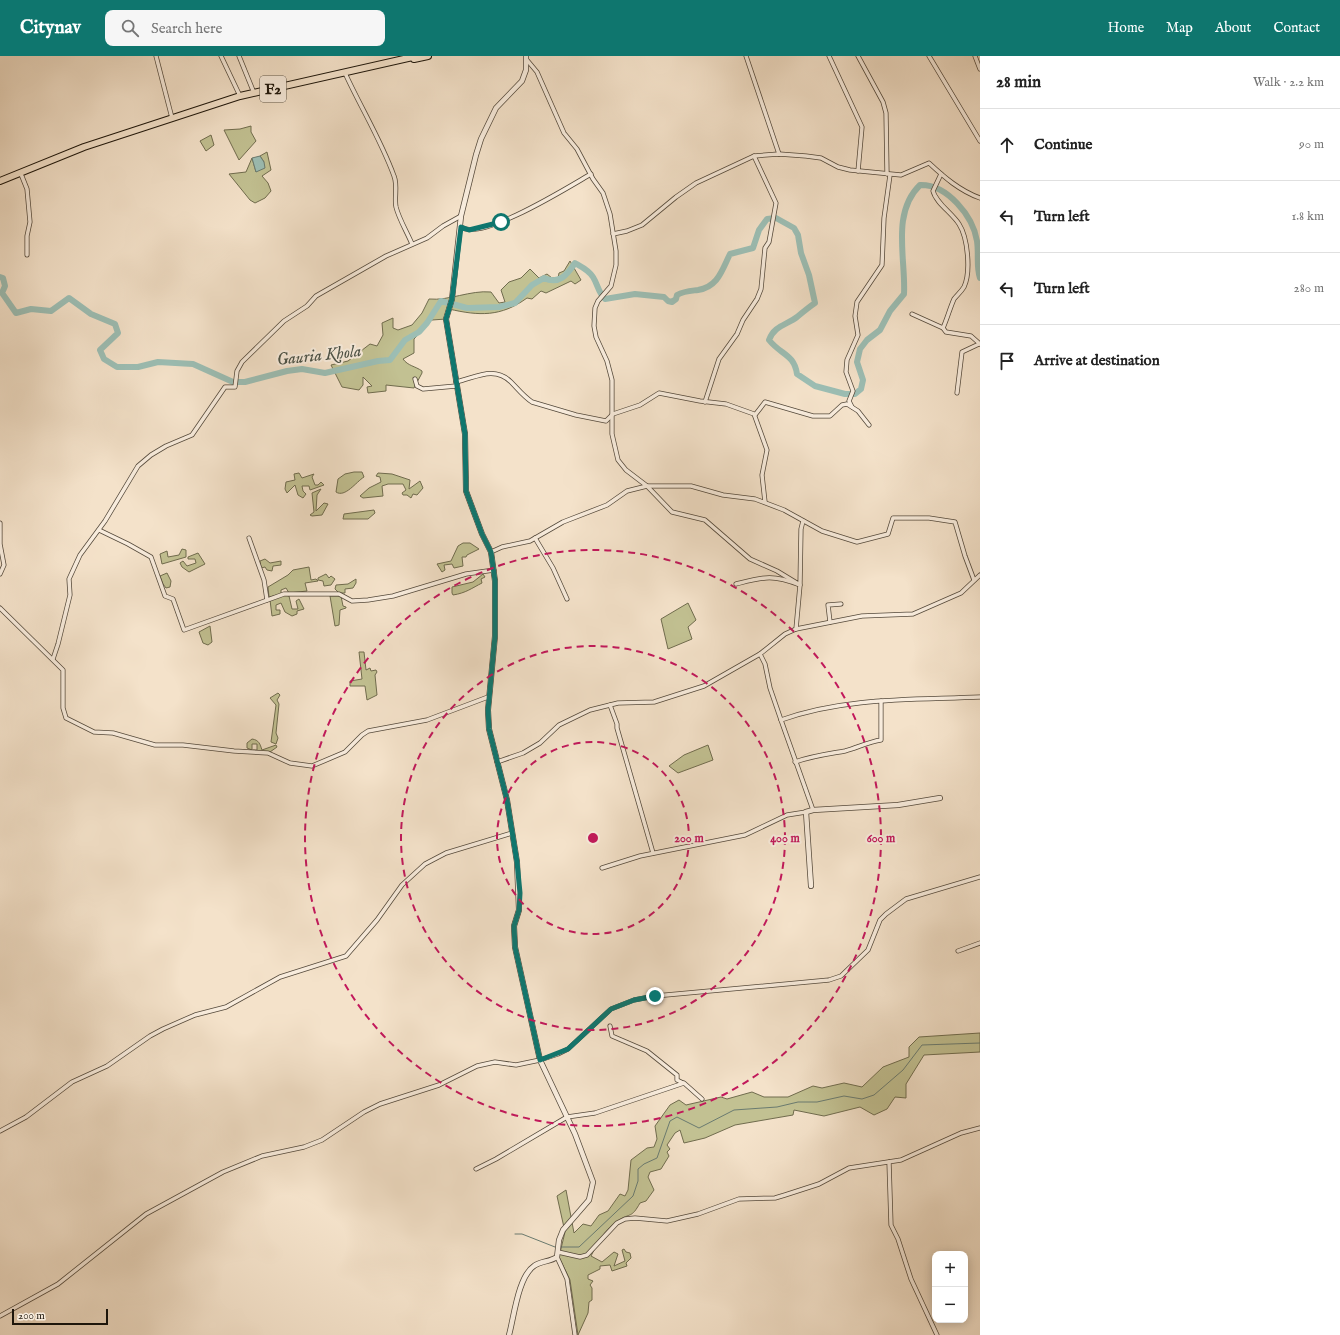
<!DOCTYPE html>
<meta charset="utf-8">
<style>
body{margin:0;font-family:"IM FELL English",serif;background:#f6f6f6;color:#222}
.controls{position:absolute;right:12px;bottom:12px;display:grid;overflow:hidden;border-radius:8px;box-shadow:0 2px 10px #0003}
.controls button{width:36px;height:36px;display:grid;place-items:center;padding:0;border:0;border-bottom:1px solid #e0e0e0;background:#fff;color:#222;font:20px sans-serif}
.scale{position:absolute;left:12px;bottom:10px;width:96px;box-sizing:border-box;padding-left:4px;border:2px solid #1e160b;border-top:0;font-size:11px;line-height:14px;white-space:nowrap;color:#1e160b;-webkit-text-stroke:3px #f8ecdd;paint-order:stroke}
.stop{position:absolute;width:12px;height:12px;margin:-9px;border:3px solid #0f766e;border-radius:50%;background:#fff}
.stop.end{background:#0f766e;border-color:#fff;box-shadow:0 1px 4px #0008}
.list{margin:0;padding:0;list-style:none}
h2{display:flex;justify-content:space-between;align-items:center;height:52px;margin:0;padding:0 16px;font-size:17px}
h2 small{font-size:13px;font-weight:400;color:#767676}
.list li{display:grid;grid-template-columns:26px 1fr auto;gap:12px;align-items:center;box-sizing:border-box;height:72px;padding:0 16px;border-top:1px solid #e0e0e0}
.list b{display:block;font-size:15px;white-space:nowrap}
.list em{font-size:13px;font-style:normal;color:#767676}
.icon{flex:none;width:22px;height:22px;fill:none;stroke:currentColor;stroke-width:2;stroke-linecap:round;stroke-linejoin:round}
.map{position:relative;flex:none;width:980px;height:1279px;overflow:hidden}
header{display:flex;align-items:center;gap:24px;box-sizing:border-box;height:56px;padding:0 20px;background:#0f766e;color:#fff}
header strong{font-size:19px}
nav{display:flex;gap:22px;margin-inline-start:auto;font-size:14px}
.search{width:280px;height:36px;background:#f6f6f6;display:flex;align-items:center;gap:10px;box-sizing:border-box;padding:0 14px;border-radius:8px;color:#767676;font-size:15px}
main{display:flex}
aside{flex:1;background:#fff}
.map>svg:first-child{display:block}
</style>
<header>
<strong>Citynav</strong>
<div class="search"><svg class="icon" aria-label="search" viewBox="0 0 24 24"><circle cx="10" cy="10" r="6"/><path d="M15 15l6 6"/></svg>Search here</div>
<nav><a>Home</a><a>Map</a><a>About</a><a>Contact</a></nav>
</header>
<main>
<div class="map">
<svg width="980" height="1279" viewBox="0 0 980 1279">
<rect width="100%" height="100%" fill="#f4e2ca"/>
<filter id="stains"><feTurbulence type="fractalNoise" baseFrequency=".005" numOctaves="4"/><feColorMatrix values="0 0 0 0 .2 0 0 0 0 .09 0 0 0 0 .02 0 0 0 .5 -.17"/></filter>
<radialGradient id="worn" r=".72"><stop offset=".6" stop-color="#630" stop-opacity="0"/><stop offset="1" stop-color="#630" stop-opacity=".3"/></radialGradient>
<g fill="#c2c192" stroke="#706c4e">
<path d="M 251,70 L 251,76 L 256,85 L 239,104 L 224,74 L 240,73 Z"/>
<path d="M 211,79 L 214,89 L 206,95 L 200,85 Z"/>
<path d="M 267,96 L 271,114 L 262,120 L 268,127 L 271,135 L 265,142 L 255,147 L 250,144 L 229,118 L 246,116 L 252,102 L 256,116 L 264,106 L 260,100 Z"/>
<path d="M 570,205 L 581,224 L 575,228 L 571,225 L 546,237 L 541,235 L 532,243 L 527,242 C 501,261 479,260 449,253 L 446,263 L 432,264 L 414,283 L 414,297 L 403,303 C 408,310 415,310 422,315 L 422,317 L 414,332 L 386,329 L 386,335 L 368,337 L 367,331 L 372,330 L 363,321 L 363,329 L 359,334 L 342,331 L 331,309 L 348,305 L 370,288 L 377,290 L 383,279 L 382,267 L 393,262 L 393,272 L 398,274 L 412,269 L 422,257 L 429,243 C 449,245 470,234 491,236 L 499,247 L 505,246 L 501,234 L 509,226 L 521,222 L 530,213 L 539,222 L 547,218 L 552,222 L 558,222 L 559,217 L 564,215 Z"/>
<path d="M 354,416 L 362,416 L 364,421 C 356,426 345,442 336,436 L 338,423 L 345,418 Z"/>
<path d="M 299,417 L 302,422 L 314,418 L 312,421 L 315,429 L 318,429 L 321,426 L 324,429 L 310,434 L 309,430 L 302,430 L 303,435 L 306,438 L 303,442 L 298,439 L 295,429 L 287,437 L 285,433 L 286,426 L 295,424 L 294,418 Z"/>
<path d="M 378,417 L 392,418 L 410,424 L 409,433 L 420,425 L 423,432 L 417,439 L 413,438 L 411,442 L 407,439 L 403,439 L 402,437 L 406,434 L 403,428 L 388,428 L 382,430 L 383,440 L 363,442 L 360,440 L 369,432 L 381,426 L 380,421 L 376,420 Z"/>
<path d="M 321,433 L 317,439 L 316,455 L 324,447 L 328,448 L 322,459 L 312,460 L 310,459 L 314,456 L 312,437 Z"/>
<path d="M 374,454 L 375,457 L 368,463 L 343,463 L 344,458 Z"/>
<path d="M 463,487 L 470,487 L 479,493 L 467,499 L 466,501 L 462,501 L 463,510 L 454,512 L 452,508 L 444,509 L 445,514 L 442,516 L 437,508 L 451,505 L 458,490 Z"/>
<path d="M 182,493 L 186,494 L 186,501 L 162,508 L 160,498 L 167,495 L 168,501 L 179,499 Z"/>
<path d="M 198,497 L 205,508 L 189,516 L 182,511 L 180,507 L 183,505 L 187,510 L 196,507 L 195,503 L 188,503 L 188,501 Z"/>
<path d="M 265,503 L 270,507 L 281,505 L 281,509 L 273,510 L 272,515 L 267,514 L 265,511 L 261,512 L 260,505 Z"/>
<path d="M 309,511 L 311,524 L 316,523 L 318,525 L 305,527 L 307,535 L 289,537 L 286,532 L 281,534 L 281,538 L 269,541 L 268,531 L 288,519 L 293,514 Z"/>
<path d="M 167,517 L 171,525 L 170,531 L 166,532 L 163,528 L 160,520 Z"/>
<path d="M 326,518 L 329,522 L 331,520 L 335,523 L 331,529 L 324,530 L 323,525 L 318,524 L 318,522 Z"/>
<path d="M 483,518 L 485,521 L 481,523 L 482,527 C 472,532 466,537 453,539 L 452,537 L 452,531 L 473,526 Z"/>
<path d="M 356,523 L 356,527 L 353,532 L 345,533 L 345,537 L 339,537 L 335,533 L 336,529 L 348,528 Z"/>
<path d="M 285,539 L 289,540 L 292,553 L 298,553 L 296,545 L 299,543 L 304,553 L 297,555 L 297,558 L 292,560 L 285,556 L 281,547 L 276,549 L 276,554 L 280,554 L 280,558 L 272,560 L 270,544 Z"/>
<path d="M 330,540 L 341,540 L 343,550 L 346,551 L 346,552 L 340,554 L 339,569 L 335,570 Z"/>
<path d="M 688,547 L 696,564 L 688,571 L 692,583 L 668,593 L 661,563 Z"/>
<path d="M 210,570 L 212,586 L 208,589 L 203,587 L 199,576 Z"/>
<path d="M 359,596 L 364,596 L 366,614 L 370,612 L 371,615 L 376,614 L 377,616 L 375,619 L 377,639 L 367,644 L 365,630 L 350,630 L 350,625 L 362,623 Z"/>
<path d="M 278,637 L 280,639 L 277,644 L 279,648 L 276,677 L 278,682 L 276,688 L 271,686 L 276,649 L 270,642 Z"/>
<path d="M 252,683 C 259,684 260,688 262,694 L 276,689 L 277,691 L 270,696 L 254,696 L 253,694 L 257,694 L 257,688 L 252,688 L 252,694 L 247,692 L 247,687 Z"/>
<path d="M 708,689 L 713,704 L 678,717 L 669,710 L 684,699 Z"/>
<path d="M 980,977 L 980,996 L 924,999 L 906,1028 L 906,1042 L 895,1041 L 887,1053 L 874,1059 L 860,1051 L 824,1060 L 794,1054 L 793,1059 L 735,1069 L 705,1082 L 684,1087 L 680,1074 L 675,1077 L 667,1089 L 670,1093 L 667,1096 L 669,1100 L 661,1113 L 650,1116 L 648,1121 L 654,1134 L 646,1145 L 640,1147 C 631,1163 631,1156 618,1165 C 605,1173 598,1186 591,1200 L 602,1206 L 614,1196 L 618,1198 L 614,1210 L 625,1205 L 622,1194 L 624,1193 L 626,1196 L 630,1197 L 631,1202 L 626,1207 L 627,1210 L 612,1215 L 610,1209 L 600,1210 L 600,1213 L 588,1219 L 588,1223 L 593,1225 L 590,1229 L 592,1232 L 592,1244 L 589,1246 L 588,1257 L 578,1279 L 570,1224 L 559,1201 L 565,1176 L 557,1140 L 566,1134 L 574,1177 L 583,1168 L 591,1170 L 599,1159 L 608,1155 L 620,1138 L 625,1140 L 628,1134 L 631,1104 L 647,1092 L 654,1091 L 657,1083 L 655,1070 L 670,1049 L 679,1044 L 686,1049 L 721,1041 L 727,1043 L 752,1036 L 764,1041 L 788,1041 L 813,1030 L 822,1032 L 844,1027 L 862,1031 L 883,1011 L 909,1001 L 909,991 L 919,981 Z"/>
</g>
<path fill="#9cbeb4" stroke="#6a7b70" d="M 260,100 L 264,106 L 265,112 L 256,116 L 252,102 Z"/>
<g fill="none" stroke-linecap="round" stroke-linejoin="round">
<g stroke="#6a7b70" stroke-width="1">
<path d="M 515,1178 L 522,1178 L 555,1191"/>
<path d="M 561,1191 L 579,1191 L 633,1140 L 638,1125 L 638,1113 L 644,1108 L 657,1102 L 670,1065 L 677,1061 L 699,1072 L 734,1054 L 777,1051 L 798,1046 L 817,1046 L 844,1040 L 862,1043 L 874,1039 L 903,1014 L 922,989 L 980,987"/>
</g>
<path stroke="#9cbeb4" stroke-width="6" d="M 0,221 L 3,222 L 5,230 L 2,237 L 16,257 L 31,253 L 51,255 L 69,242 L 91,258 L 115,268 L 118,277 L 100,294 L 104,303 L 117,311 L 138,311 L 158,306 L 193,308 L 233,326 L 245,326 L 287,315 L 302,313 L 325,317 L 378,305 L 390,304 L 405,284 L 419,276 L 427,267 L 441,245 L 467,252 L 499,251 L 515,247 L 532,229 L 544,222 C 559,229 567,219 575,207 C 582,211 589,214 593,221 C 598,229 598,236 605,243 L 635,238 L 664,241 L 668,245 L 672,246 L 676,243 L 677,239 C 684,235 689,235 698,234 C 718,231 722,214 730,198 L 753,192 L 759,174 L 767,163 L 776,162 L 794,172 L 798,179 L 801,197 L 809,219 L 815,247 C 809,251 803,256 797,261 C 786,269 774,270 769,284 C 781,299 794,298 797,318 L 815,330 L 845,338 L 855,338 L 861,333 L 863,324 L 857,306 L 860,293 L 867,284 L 880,274 L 890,255 L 904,238 C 906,203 891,157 920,129 C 947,128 973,160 977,185 C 979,198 976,210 980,222"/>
<g stroke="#54493b" stroke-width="5">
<g id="minor">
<path d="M 156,0 L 172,62"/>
<path d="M 221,0 L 240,40"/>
<path d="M 239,0 L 254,37"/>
<path d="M 746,0 L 779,98"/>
<path d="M 829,0 L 862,71 L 858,115"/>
<path d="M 858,0 L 883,46 L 886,57 L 887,118"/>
<path d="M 929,0 L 980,85"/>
<path d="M 975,0 L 980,13"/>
<path d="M 527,4 L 537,16 L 564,77 L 577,93 L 593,123 L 603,137 L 610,158 L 616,195 L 616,209 L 611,230 L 598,245 L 595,252 L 594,270 L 596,281 L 607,305 L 612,324 L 612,378 L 618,404 L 626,414 L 647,430 L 672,456 L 705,464 L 750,503 L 777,515 L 800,529 L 801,473 L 803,465"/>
<path d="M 345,17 C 361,52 381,84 394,120 C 398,130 394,141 396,151 C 399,163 407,176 412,188"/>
<path d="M 21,118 L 27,133 L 30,166 L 27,180 L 27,199"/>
<path d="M 941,118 L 933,135 C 936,147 952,157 959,168 C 968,182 971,216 964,231 C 961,236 957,239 954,243 C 950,252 947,263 943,272 L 946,276 L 971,280 L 980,288"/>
<path d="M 461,171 C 481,186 570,130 591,118"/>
<path d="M 613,178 L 627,175 L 642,169 L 676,141 L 696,127 L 754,100 L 779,98 L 806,100 L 821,102 L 838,111 L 850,114 L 901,119 L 929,107 C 944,121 960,135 980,142"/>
<path d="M 912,258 L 943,272"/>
<path d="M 415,323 L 417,330 L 423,333 L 456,330"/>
<path d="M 456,326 C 475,322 494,309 511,326 C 518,333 523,340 532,346 L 576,359 L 606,365 L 613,358 L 640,349 L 659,337 L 700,345 L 726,348 L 754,358 L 767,394 L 762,419 L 765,446"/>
<path d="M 957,337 L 962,296 L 979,288"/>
<path d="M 705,346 L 719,303 L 737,278 L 743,264 L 757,243 L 761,233 L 765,192 L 769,186 L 776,147 L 754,100"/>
<path d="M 852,351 L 849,345 L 853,335 L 846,316 L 847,304 L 858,279 L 855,260 L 857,246 L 882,209 L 884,162 L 890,119"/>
<path d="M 755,359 L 765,346 L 813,360 L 830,360 L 842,349 L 847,348 L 858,355 L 869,369"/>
<path d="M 0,467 L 0,488 L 4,509 L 0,518"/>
<path d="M 99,474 L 128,488 L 151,501 L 165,540 L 173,543 L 184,574 L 284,538 L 339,538 L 352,545 L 368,544 L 393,540 L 466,518 L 494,514"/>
<path d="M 249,482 L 264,524 L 267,544"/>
<path d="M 535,482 L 553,512 L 567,543"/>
<path d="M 491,496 L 502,491 L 530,485 L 563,466 L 607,449 L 627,435 L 647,430 L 691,430 L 723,439 L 755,443 L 784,454 L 822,475 L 857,486 L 888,478 L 893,462 L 929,462 L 955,466 L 965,500 L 974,524"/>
<path d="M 736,528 C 764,521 772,518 800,529 L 796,573"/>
<path d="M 0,552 L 63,614 L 63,652 L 66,662 L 94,676 L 113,677 L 155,689 L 183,689 L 234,695 L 268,697 L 290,707 L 312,710 L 345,696 L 362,679 L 368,675 L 427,664 L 488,641"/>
<path d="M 830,566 L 828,549 L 841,548"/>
<path d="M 760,598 L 765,608 L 770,632 L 781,664 C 845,641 914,644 980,641"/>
<path d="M 53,603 L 58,588 L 70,539 L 69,523 L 80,499 L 105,465 L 138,410 L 151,399 L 166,390 L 192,379 L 225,331 L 235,331 L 237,315 L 242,306 L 284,265 L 307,250 L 316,240 L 386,200 L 427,182 L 443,170 L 461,160"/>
<path d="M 610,649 L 617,668 L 617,672 L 653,797"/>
<path d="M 781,664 L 813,754"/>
<path d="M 497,706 L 523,697 L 540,687 L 559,669 L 590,654 L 618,647 L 654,646 L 704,630 L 760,598 L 785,578 L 796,573 L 862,560 L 913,558 L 961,537 L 980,519"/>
<path d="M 795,706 C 812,700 828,698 845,695 C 857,692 868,686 881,684 L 881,645"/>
<path d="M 602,812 L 640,800 L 745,779 L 787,759 L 806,756"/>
<path d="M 958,895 L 980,887"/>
<path d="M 610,970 L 612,980 L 647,995 L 677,1019 L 677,1024 L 683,1027"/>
<path d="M 0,1075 L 26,1061 L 72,1026 L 107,1010 L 150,980 L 163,973 L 195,959 L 226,951 L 280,921 L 346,900 L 377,864 L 402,829 L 425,808 L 446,797 L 512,777"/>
<path d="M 889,1106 L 891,1169 L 898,1183 L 911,1223 L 937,1279"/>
<path d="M 476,1113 L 496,1103 L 567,1061 L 595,1057 L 684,1027 L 702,1043"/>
<path d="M 558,1196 L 580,1201 L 587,1199 L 617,1167 L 625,1163 L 635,1162 L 667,1165 L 698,1158 L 739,1143 L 775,1142 L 785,1139 L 819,1128 L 849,1112 L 901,1104 L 961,1077 L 980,1072"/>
<path d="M 557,1201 L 567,1223 L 575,1279"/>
<path d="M 0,1260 L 58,1228 L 146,1158 L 223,1116 L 262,1100 L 304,1091 L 322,1084 L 364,1056 L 380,1048 L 439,1029 L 477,1010 L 495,1006 L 516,1009 L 540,1004 L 558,998 L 568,993 L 611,953 L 634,944 L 655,940 L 829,924 L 841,920 L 868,894 L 880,864 L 886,858 L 906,843 L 980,821"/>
</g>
</g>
<g stroke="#54493b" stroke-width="6">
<g id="tertiary">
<path d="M 811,830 L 806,756 L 813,754 L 898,749 L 940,742"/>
<path d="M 509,1279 C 514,1261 518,1221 534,1210 C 540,1205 550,1206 557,1201 L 559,1184 L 563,1174 L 589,1144 L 593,1126 L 575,1078 L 540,1004 L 515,891 L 514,870 L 519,854 L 517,806 L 507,744 L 489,673 L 488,654 L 495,580 L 495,525 L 491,496 L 482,478 L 466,435 L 465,378 L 446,263 L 452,243 L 461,160 L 476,99 L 481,83 L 496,52 L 522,25 L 526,14 L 526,0"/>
</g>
</g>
<g stroke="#1e160b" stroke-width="8">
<g id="primary">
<path d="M 414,3 L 428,0"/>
<path d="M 0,125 L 84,91 L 240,40 L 417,0"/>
</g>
</g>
<use href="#minor" stroke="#f8ecdd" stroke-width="3.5"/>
<use href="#tertiary" stroke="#f8ecdd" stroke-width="4.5"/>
<use href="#primary" stroke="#f4e2ca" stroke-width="6"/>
</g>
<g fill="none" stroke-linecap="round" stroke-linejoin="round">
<path stroke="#0f766e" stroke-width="5" d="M 501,166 L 469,174 L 461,171 L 452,243 L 446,263 L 465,378 L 466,435 L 482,478 L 491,496 L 495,525 L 495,580 L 488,654 L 489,673 L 507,744 L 517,806 L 520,837 L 519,854 L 514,870 L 515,891 L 540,1004 L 568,993 L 611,953 L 634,944 L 655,940"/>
</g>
<g fill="none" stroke="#c2185b" stroke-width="2" stroke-dasharray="7 5">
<circle cx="593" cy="782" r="96"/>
<circle cx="593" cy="782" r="192"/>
<circle cx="593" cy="782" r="288"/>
</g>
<g text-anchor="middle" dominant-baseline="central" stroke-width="4" stroke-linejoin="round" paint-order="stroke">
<rect fill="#f8ecdd" stroke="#5f564a" stroke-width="1" x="260" y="20" width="26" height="26" rx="3"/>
<g font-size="15" font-weight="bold" fill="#1e160b">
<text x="273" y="33">F2</text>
</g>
<g font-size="17" font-style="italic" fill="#4a5146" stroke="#f8ecdd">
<text transform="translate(319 300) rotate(-6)">Gauria Khola</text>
</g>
</g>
<circle cx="593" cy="782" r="6" fill="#c2185b" stroke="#f8ecdd" stroke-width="2"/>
<g font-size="12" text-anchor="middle" font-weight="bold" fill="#c2185b" stroke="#f8ecdd" stroke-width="4" stroke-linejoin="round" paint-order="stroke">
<text x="689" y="786">200 m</text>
<text x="785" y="786">400 m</text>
<text x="881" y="786">600 m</text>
</g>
<rect width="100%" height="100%" filter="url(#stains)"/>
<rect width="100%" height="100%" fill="url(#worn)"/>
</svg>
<div class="controls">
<button>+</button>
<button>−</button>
</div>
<div class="scale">200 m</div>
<div class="stop" style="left:501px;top:166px"></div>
<div class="stop end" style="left:655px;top:940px"></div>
</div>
<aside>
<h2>28 min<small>Walk · 2.2 km</small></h2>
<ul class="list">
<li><svg class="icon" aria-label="ahead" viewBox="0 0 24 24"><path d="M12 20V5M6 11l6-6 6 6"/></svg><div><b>Continue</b></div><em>90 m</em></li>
<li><svg class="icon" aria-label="left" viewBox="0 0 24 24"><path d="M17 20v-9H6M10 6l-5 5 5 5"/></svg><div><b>Turn left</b></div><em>1.8 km</em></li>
<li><svg class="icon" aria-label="left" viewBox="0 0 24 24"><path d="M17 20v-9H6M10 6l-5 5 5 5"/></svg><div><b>Turn left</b></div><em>280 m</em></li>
<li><svg class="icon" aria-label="arrive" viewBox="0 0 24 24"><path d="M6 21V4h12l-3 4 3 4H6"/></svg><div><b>Arrive at destination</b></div></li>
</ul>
</aside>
</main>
